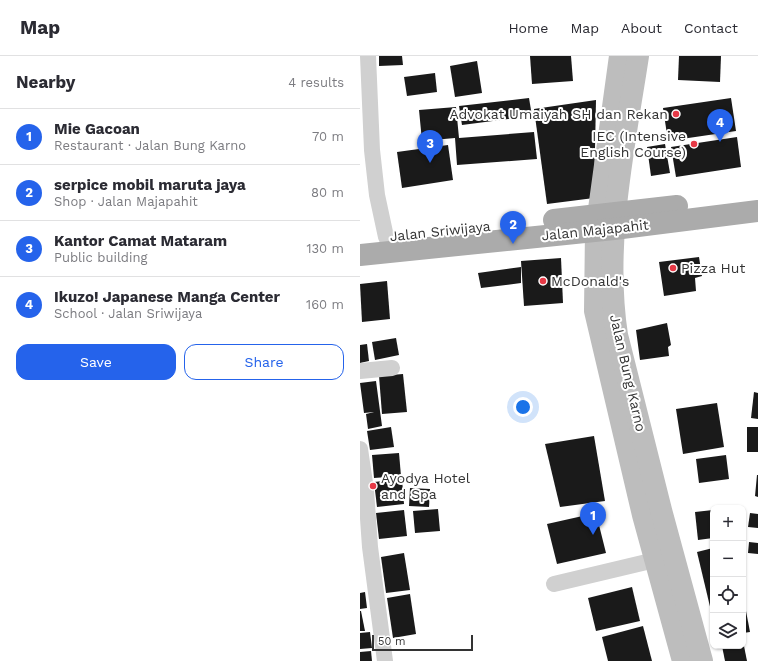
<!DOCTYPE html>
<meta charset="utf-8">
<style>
body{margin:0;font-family:"Work Sans",sans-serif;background:#f7f7f7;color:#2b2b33}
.controls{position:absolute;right:12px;bottom:12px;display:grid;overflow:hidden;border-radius:8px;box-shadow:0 1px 3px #0004}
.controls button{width:36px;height:36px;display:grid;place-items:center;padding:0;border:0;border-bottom:1px solid #e1e1e2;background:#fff;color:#2b2b33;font:20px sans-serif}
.scale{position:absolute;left:12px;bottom:10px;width:101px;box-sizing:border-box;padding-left:4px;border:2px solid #333;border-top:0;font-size:11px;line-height:14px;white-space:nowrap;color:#333;-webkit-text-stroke:3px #fff;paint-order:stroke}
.you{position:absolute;left:163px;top:351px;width:14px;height:14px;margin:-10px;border:3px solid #fff;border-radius:50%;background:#1a73e8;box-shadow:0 0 0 6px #1a73e833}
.badge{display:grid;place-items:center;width:26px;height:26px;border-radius:50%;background:#2563eb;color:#fff;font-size:13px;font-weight:700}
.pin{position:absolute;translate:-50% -33px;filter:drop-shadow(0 1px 2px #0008)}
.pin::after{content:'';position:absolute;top:21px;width:14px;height:12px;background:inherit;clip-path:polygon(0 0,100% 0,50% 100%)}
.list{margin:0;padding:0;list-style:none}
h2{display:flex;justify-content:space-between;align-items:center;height:52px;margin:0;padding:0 16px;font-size:17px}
h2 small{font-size:13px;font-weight:400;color:#7c7c81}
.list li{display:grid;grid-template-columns:26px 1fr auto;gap:12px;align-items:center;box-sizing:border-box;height:56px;padding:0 16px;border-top:1px solid #e1e1e2}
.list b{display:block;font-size:15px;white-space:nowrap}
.list p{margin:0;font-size:13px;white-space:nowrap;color:#7c7c81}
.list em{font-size:13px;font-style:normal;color:#7c7c81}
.actions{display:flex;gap:8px;padding:12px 16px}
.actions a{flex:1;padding:9px 0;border:1px solid #2563eb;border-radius:12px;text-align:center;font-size:14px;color:#2563eb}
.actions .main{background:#2563eb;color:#fff}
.icon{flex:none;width:22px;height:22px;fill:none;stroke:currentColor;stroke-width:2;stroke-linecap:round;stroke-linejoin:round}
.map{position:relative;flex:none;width:398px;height:605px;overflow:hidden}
header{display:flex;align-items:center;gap:24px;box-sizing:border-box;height:56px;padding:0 20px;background:#fff;border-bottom:1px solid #e1e1e2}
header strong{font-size:19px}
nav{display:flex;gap:22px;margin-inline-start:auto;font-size:14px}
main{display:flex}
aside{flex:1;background:#fff}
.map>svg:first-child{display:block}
</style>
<header>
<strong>Map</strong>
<nav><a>Home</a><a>Map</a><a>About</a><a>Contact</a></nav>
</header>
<main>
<aside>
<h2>Nearby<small>4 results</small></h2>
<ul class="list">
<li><span class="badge">1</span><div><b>Mie Gacoan</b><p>Restaurant · Jalan Bung Karno</p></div><em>70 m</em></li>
<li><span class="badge">2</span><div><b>serpice mobil maruta jaya</b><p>Shop · Jalan Majapahit</p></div><em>80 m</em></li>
<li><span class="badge">3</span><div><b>Kantor Camat Mataram</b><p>Public building</p></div><em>130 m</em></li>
<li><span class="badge">4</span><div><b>Ikuzo! Japanese Manga Center</b><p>School · Jalan Sriwijaya</p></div><em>160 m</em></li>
</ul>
<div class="actions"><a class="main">Save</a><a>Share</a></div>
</aside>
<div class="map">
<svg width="398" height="605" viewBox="0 0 398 605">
<rect width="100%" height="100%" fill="#fff"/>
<g fill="#1a1a1a">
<path d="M 19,0 L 42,0 L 43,9 L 19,10 Z"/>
<path d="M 170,0 L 211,0 L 213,25 L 172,28 Z"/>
<path d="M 319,0 L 361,0 L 360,26 L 318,24 Z"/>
<path d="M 117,5 L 122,37 L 95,41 L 90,10 Z"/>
<path d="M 75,17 L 77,36 L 47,40 L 44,21 Z"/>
<path d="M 169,42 L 172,60 L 102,69 L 99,50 Z"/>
<path d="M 371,42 L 376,75 L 308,85 L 303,52 Z"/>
<path d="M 236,44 L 234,142 L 187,148 L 174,53 Z"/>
<path d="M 96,51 L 99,82 L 174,76 L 177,103 L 97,109 L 95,82 L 62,85 L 59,54 Z"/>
<path d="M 377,81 L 381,111 L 316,121 L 311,91 Z"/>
<path d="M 305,88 L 310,117 L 291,120 L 287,91 Z"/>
<path d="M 88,89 L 93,124 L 42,132 L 37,96 Z"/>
<path d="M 339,201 L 342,220 L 335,222 L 336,235 L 304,240 L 299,206 Z"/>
<path d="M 201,202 L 203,247 L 164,250 L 161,205 Z"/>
<path d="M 161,211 L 161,227 L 121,232 L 118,217 Z"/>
<path d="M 27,225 L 30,263 L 2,266 L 0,228 Z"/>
<path d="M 307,267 L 311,289 L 308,291 L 309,300 L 280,304 L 276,274 Z"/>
<path d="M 36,282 L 39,299 L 15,304 L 12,286 Z"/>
<path d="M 7,288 L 9,305 L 0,307 L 0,289 Z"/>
<path d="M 43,318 L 47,356 L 22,358 L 19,320 Z"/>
<path d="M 16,325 L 22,370 L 8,373 L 6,358 L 14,356 L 4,357 L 0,327 Z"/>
<path d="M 394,336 L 398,337 L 398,363 L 391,362 Z"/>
<path d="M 357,347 L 364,391 L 323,398 L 316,353 Z"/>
<path d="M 31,371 L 34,391 L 10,394 L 7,375 Z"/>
<rect x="387" y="371" width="11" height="25"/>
<path d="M 234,380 L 245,445 L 200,451 L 185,388 Z"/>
<path d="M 39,397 L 41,420 L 14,422 L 12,399 Z"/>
<path d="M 366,399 L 369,423 L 339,427 L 336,403 Z"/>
<path d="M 397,419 L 398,419 L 398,441 L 395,440 Z"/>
<path d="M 42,423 L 44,448 L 17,451 L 14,426 Z"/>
<path d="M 50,432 L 70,433 L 69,451 L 49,450 Z"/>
<path d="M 78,453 L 80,475 L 55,477 L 53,455 Z"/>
<path d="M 44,454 L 47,480 L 19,483 L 16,457 Z"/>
<path d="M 353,454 L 353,482 L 338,484 L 335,456 Z"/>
<path d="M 236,457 L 246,497 L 197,508 L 187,468 Z"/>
<path d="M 390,457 L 398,458 L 398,472 L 388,471 Z"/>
<path d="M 389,486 L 398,487 L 398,498 L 388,497 Z"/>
<path d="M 353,492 L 353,559 L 352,559 L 337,496 Z"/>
<path d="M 44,497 L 50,534 L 26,537 L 21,501 Z"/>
<path d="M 272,531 L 280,565 L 236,575 L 228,542 Z"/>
<path d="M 5,536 L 7,552 L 0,553 L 0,537 Z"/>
<path d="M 50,538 L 56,578 L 33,582 L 27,542 Z"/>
<path d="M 0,555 L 1,555 L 5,575 L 0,575 Z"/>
<path d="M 386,555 L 390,576 L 383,577 L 383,556 Z"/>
<path d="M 283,570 L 292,605 L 248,605 L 242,581 Z"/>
<path d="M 10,576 L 12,592 L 0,593 L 0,577 Z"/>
<path d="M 362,590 L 384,590 L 387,605 L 365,605 Z"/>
<path d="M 11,595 L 12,605 L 0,605 L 0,596 Z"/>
</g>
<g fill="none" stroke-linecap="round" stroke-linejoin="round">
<g stroke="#d0d0d0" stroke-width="16">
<path d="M 8,0 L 12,94 L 17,139 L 26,181"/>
<path d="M 0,315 L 32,312"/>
<path d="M 0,393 L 6,434 L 10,491 L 25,605"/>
<path d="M 194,528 L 295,504"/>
</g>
<g stroke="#bdbdbd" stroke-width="22">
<path d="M 260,0 L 236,175 L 235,255 L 283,459 L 323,605"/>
<path d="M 278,0 C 264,92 243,187 257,279 L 301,454 L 342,605"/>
</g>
<g stroke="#ababab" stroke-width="22">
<path d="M 194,164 L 317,150"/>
<path d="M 0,199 L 254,173 L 398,155"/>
</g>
</g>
<g fill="#e63946" stroke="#fff" stroke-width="1.5">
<circle cx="316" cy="58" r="4"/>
<circle cx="334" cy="88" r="4"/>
<circle cx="313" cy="212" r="4"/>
<circle cx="183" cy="225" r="4"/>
<circle cx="13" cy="430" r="4"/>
</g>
<g text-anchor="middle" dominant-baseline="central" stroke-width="4" stroke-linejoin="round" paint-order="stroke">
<g font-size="14" fill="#333" stroke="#fff" text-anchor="start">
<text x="308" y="58" text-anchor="end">Advokat Umaiyah SH dan Rekan</text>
<text x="326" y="80" text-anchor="end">IEC (Intensive<tspan x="326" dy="16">English Course)</tspan></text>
<text x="321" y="212">Pizza Hut</text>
<text x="191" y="225">McDonald's</text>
<text x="21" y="422">Ayodya Hotel<tspan x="21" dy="16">and Spa</tspan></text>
</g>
<g font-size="14" fill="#333" stroke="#fff">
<text transform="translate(235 174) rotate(-6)">Jalan Majapahit</text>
<text transform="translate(80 175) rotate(-6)">Jalan Sriwijaya</text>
<text transform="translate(268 317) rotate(77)">Jalan Bung Karno</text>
</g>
</g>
</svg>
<div class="controls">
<button>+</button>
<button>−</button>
<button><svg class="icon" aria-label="locate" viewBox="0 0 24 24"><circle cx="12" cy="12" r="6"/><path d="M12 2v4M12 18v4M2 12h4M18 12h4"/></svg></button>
<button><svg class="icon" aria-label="layers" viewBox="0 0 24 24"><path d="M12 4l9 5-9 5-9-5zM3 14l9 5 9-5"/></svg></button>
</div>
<div class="scale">50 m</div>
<div class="you"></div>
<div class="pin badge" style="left:233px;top:479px">1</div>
<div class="pin badge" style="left:153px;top:188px">2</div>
<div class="pin badge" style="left:70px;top:107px">3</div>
<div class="pin badge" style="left:360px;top:86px">4</div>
</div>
</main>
